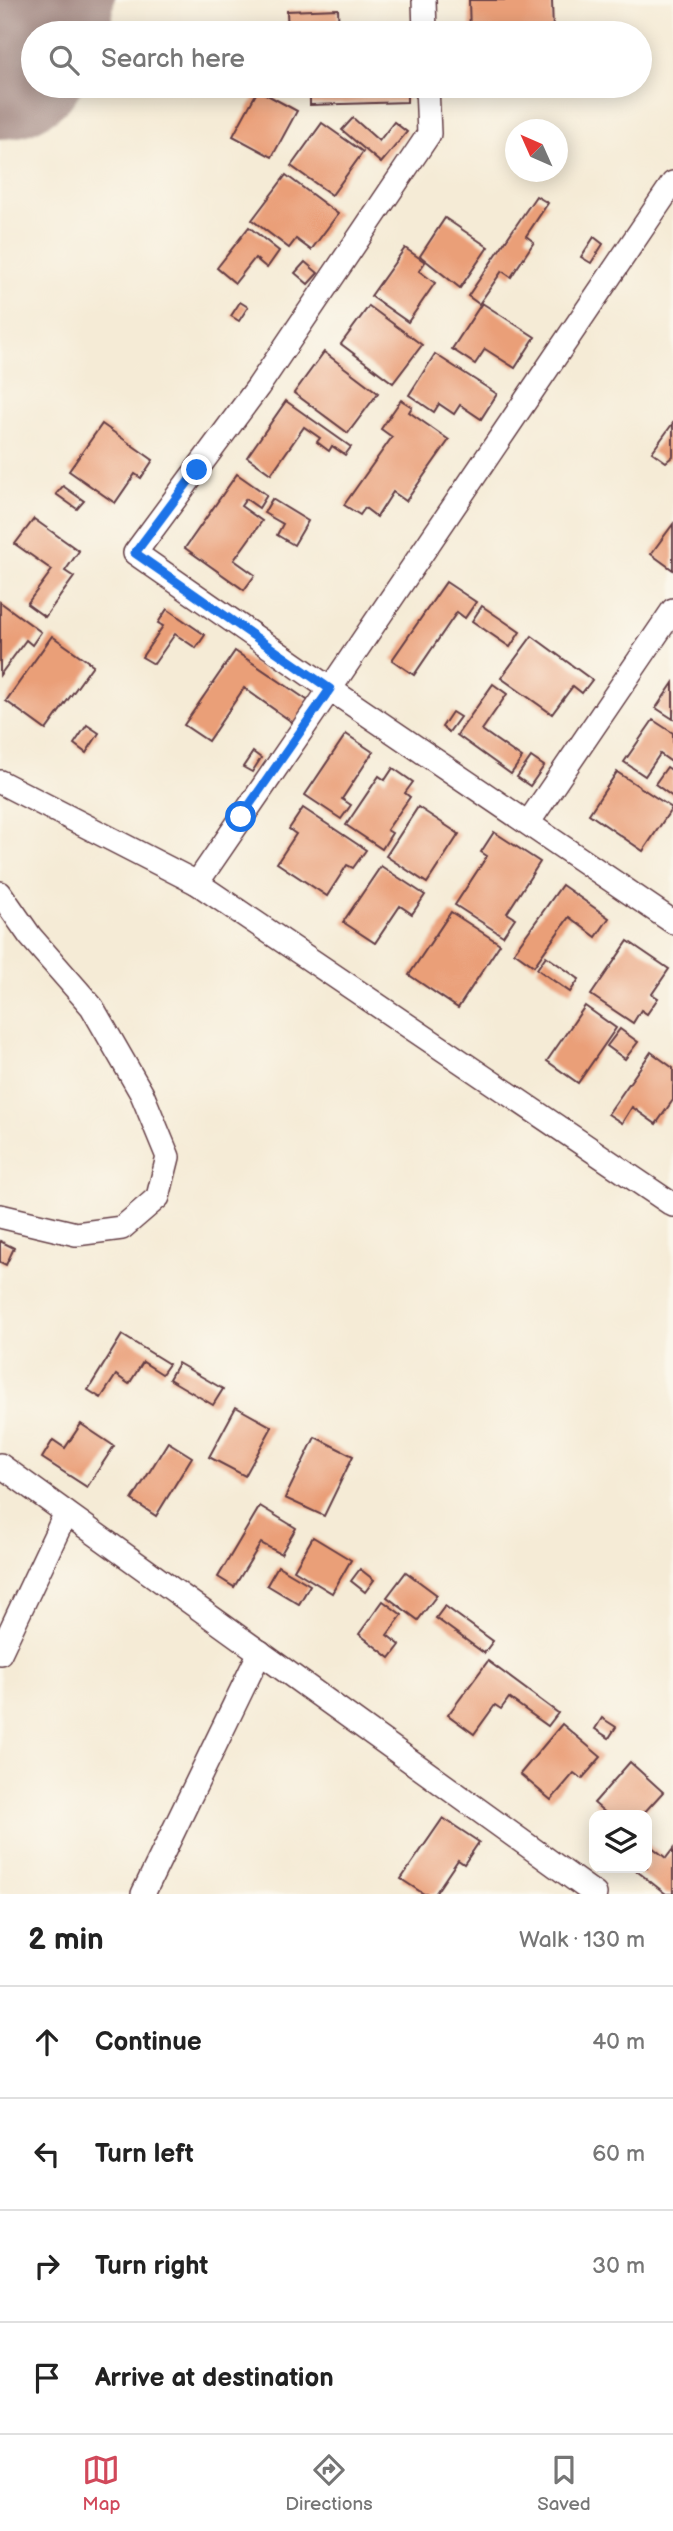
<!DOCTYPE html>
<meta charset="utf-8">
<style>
body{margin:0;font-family:"Balsamiq Sans",sans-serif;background:#f2f2f2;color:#222}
.controls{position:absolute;right:21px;bottom:21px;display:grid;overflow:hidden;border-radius:14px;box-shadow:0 4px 18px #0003}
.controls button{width:63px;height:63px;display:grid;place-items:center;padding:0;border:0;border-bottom:2px solid #e0e0e0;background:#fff;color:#222;font:35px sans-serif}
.compass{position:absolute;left:505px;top:119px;width:63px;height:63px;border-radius:50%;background:#fff;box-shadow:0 4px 18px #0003;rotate:315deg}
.stop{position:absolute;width:21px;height:21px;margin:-16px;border:5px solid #1a73e8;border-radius:50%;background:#fff}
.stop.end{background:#1a73e8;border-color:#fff;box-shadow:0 2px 7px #0008}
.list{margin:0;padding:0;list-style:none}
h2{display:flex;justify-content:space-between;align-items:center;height:91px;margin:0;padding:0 28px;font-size:30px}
h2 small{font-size:23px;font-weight:400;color:#767676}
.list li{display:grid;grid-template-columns:46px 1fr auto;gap:21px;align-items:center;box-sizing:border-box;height:112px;padding:0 28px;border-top:2px solid #e0e0e0}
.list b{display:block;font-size:26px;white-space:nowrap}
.list em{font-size:23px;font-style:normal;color:#767676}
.icon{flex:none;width:38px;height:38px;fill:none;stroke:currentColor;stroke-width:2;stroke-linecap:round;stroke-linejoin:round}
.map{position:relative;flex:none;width:673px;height:1894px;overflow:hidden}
.search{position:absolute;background:#fff;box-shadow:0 4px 18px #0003;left:21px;right:21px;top:21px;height:77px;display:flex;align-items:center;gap:18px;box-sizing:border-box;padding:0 24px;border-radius:38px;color:#767676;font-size:26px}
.sheet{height:539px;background:#fff}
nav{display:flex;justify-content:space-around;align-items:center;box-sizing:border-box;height:98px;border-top:2px solid #e0e0e0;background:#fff;font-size:19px;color:#767676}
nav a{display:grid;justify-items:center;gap:4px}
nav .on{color:#d1495b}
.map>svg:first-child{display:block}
</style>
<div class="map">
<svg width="673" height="1894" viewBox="0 0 673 1894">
<rect width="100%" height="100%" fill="#fbf7ec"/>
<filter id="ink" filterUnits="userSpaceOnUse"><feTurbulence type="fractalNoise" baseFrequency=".0143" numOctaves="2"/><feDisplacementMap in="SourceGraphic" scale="14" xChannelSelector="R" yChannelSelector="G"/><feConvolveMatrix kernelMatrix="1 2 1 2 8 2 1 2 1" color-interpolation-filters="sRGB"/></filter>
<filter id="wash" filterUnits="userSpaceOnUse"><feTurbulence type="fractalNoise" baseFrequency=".00686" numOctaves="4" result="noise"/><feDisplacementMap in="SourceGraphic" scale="28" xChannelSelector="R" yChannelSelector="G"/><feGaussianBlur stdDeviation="1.57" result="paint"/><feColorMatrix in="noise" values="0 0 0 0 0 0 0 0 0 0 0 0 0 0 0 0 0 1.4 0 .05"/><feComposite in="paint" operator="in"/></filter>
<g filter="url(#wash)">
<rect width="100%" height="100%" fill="#f5ebd6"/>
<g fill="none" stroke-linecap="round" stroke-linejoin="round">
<path stroke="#a08580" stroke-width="186" d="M 0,46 L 21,0"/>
</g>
<g id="blocks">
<g fill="#ea9f78">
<path d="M 469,0 L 552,0 L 553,33 L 470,33 Z"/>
<path d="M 338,9 L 339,33 L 288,33 L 287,11 Z"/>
<path d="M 310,86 L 407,86 L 407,102 L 310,105 Z"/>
<path d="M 258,90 L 297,111 L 272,157 L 233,136 Z"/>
<path d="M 353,118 L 379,141 L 394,122 L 407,132 L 381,163 L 342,130 Z"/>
<path d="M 322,123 L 363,152 L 332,195 L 291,166 Z"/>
<path d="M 286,175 L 338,214 L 311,250 L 296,239 L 289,248 L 252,220 Z"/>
<path d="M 536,196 L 548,203 L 526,236 L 534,242 L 511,277 L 502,271 L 479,304 L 468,296 Z"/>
<path d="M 445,218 L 488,247 L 460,288 L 420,256 Z"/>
<path d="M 249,227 L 279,251 L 267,268 L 255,258 L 235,283 L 217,268 Z"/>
<path d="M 594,237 L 603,244 L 591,263 L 581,257 Z"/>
<path d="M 405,248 L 425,262 L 419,271 L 435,283 L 408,322 L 371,296 Z"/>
<path d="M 305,262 L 318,273 L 308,284 L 295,273 Z"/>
<path d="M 240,302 L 248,307 L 239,321 L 231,316 Z"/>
<path d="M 482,303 L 535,337 L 515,368 L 485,349 L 475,364 L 452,349 Z"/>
<path d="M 369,306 L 422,345 L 393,383 L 341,344 Z"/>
<path d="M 324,352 L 378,393 L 348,433 L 294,393 Z"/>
<path d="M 435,354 L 497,394 L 481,419 L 460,405 L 454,414 L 439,404 L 434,412 L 409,395 Z"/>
<path d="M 401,400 L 412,407 L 409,412 L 449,440 L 406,501 L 393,492 L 377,517 L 365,508 L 360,515 L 344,505 L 392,437 L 381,429 Z"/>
<path d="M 286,401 L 351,447 L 345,455 L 332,446 L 329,451 L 317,442 L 320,438 L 304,427 L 271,474 L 247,457 Z"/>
<path d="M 673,423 L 673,456 L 666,462 L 652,452 Z"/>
<path d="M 102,424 L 153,460 L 141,478 L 135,474 L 115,503 L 69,471 Z"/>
<path d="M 237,474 L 267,495 L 259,508 L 246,499 L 241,506 L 262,521 L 234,560 L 255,575 L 244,590 L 185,548 Z"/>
<path d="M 63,486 L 84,501 L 77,509 L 56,494 Z"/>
<path d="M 272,499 L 308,521 L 294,545 L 277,535 L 283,524 L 264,513 Z"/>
<path d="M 34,519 L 79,551 L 65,571 L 74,577 L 45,617 L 27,604 L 52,570 L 15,544 Z"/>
<path d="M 673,524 L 673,570 L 651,554 Z"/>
<path d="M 446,582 L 476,602 L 465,618 L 457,612 L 414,675 L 392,660 Z"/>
<path d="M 0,602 L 41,632 L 32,645 L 26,640 L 0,675 Z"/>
<path d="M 482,606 L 520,632 L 510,647 L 472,621 Z"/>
<path d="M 167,609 L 205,635 L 196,648 L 175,634 L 154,664 L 142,657 L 163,626 L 158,623 Z"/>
<path d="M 52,636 L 93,665 L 46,730 L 6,701 Z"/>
<path d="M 532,636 L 592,680 L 582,693 L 573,686 L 552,714 L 501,678 Z"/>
<path d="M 235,651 L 310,702 L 295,724 L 244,688 L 208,741 L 184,725 Z"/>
<path d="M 673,683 L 673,719 L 656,708 Z"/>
<path d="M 493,684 L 507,694 L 482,730 L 522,758 L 511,774 L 457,735 Z"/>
<path d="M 452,712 L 460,717 L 449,732 L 442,727 Z"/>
<path d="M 653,720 L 673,733 L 673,763 L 660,754 L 645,776 L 624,762 Z"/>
<path d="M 87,725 L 99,733 L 86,753 L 74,744 Z"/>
<path d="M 346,734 L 373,752 L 342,799 L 351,805 L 341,819 L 305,795 Z"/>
<path d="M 253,752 L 261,758 L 252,772 L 243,767 Z"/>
<path d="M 531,757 L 544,766 L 530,786 L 517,777 Z"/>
<path d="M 667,767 L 673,771 L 673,797 L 655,784 Z"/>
<path d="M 393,768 L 413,782 L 405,793 L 410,797 L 387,830 L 392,833 L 382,849 L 346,825 L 379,776 L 385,780 Z"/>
<path d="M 617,772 L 672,808 L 643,851 L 589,814 Z"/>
<path d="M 418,807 L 459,834 L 427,883 L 386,856 Z"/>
<path d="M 303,808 L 366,850 L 353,868 L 347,865 L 327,896 L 277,863 L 296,834 L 289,829 Z"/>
<path d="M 494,832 L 540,862 L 507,913 L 515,918 L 503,936 L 455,905 L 487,856 L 481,852 Z"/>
<path d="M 381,866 L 425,895 L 412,914 L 400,906 L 375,943 L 343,922 Z"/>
<path d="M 562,885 L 609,918 L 596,937 L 569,917 L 534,966 L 514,952 Z"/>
<path d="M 451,912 L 500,944 L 458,1008 L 409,975 Z"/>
<path d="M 628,941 L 669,969 L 652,994 L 658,998 L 647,1014 L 641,1010 L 633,1023 L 591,995 Z"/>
<path d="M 546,956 L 579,979 L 570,992 L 537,969 Z"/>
<path d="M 585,1006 L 616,1028 L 578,1083 L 547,1061 Z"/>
<path d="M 620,1029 L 638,1042 L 625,1059 L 607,1046 Z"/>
<path d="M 651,1052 L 673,1068 L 673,1100 L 656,1124 L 632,1107 L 622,1123 L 608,1114 Z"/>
<path d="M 0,1241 L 14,1248 L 6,1265 L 0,1262 Z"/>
<path d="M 122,1335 L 169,1364 L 162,1374 L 143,1362 L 129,1384 L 116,1375 L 101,1398 L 88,1390 Z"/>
<path d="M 178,1363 L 223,1389 L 213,1405 L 169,1379 Z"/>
<path d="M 236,1407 L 272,1427 L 245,1476 L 209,1457 Z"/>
<path d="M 81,1424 L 114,1446 L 87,1487 L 42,1458 L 53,1440 L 65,1448 Z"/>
<path d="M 315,1437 L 353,1456 L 324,1516 L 285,1498 Z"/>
<path d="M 168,1442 L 192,1457 L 156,1516 L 132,1500 Z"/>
<path d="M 260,1506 L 296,1528 L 281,1554 L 261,1543 L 234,1587 L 218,1577 Z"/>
<path d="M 313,1537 L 351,1560 L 332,1593 L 294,1570 Z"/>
<path d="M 278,1566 L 310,1585 L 299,1604 L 267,1585 Z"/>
<path d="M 360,1569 L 374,1580 L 365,1592 L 351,1581 Z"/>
<path d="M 406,1572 L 437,1595 L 418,1620 L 387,1597 Z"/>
<path d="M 383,1601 L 402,1615 L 387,1635 L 400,1645 L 390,1658 L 359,1634 Z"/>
<path d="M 445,1606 L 493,1641 L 484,1653 L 436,1618 Z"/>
<path d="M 488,1661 L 558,1713 L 548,1726 L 509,1698 L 501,1709 L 495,1705 L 474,1734 L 448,1715 Z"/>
<path d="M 602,1718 L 616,1727 L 609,1738 L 595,1729 Z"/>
<path d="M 562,1724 L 601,1757 L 582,1779 L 574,1773 L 551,1800 L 520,1774 Z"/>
<path d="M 630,1762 L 663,1792 L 642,1815 L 608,1815 L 594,1803 Z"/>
<path d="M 443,1818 L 479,1842 L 464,1864 L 458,1860 L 435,1894 L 424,1894 L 401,1879 Z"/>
<path d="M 647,1843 L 666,1858 L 673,1849 L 673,1894 L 666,1894 L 633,1868 L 647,1868 Z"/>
</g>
</g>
</g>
<g filter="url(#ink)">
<use href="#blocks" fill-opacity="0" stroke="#643e45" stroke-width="2"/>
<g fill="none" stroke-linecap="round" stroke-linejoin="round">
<g stroke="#643e45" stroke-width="26">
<g id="minor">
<path d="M 424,0 L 425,33"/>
<path d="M 427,86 L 429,134 L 258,387 L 135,553 L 330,689 L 673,183"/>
<path d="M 0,782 L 197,883 L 673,1205"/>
<path d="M 528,823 L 673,610"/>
<path d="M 197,883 L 330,689 L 673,922"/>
<path d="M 0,893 L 30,936 L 92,1007 L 142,1094 L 168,1157 L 158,1197 L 122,1228 L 76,1234 L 0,1216"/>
<path d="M 0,1465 L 595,1894"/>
<path d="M 0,1653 L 66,1513"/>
<path d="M 143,1894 L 260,1652"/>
</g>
</g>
<use href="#minor" stroke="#fff" stroke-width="23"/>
</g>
</g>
<g fill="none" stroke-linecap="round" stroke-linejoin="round" filter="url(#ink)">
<path stroke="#1a73e8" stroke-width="9" d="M 197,470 L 135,553 L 330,689 L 241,817"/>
</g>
</svg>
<div class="controls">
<button><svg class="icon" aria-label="layers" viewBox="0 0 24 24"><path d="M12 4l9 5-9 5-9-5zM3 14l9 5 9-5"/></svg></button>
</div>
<svg class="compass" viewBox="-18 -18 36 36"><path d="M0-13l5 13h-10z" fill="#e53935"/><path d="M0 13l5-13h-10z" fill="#767676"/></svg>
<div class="stop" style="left:241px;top:817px"></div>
<div class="stop end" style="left:197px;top:470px"></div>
<div class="search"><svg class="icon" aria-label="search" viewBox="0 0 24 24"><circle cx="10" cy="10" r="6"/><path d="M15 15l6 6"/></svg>Search here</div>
</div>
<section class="sheet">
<h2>2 min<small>Walk · 130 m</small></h2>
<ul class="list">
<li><svg class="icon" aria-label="ahead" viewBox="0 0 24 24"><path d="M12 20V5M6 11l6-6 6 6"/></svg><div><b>Continue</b></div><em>40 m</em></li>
<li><svg class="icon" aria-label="left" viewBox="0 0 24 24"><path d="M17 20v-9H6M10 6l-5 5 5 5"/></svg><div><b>Turn left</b></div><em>60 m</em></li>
<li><svg class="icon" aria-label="right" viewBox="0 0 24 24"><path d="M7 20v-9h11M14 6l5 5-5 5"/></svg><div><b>Turn right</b></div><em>30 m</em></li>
<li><svg class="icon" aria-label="arrive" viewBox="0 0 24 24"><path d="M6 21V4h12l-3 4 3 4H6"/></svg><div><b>Arrive at destination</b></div></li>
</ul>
</section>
<nav>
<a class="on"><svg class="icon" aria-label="map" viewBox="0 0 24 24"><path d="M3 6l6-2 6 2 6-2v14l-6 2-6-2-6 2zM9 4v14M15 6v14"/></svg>Map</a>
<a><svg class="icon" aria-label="directions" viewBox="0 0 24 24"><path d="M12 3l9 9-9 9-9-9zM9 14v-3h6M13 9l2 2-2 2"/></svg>Directions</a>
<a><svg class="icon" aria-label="saved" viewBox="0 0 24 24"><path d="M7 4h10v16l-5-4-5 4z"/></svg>Saved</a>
</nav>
